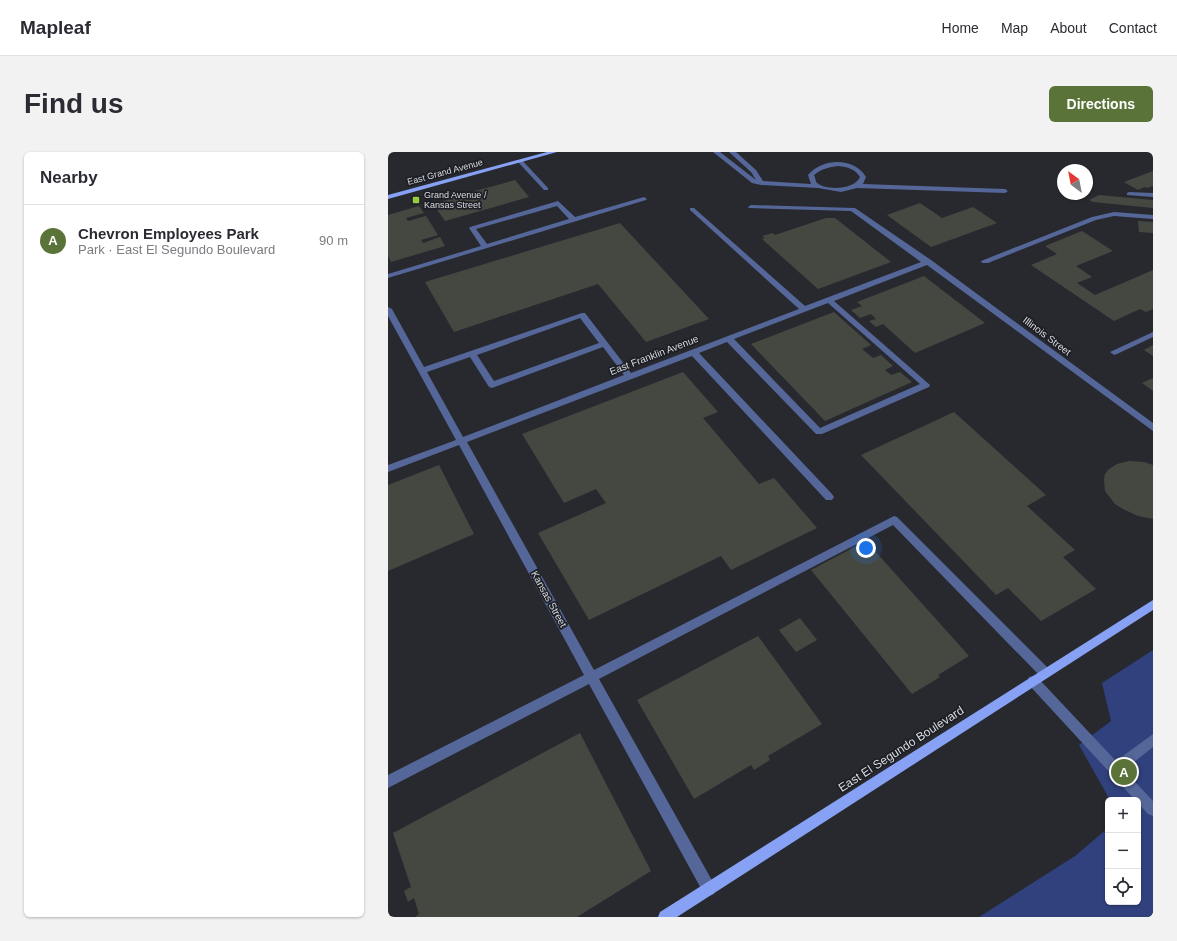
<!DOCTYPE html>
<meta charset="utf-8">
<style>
body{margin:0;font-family:Arial,sans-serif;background:#f2f2f3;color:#2b2b33}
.controls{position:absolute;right:12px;bottom:12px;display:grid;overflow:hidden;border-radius:6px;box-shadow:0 1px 3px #0004}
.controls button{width:36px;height:36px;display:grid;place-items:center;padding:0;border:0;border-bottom:1px solid #e1e1e2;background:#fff;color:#2b2b33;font:20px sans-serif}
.compass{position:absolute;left:669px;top:12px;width:36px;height:36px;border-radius:50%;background:#fff;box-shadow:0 1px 3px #0004;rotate:328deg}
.you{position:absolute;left:478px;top:396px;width:14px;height:14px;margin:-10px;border:3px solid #fff;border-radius:50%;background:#1a73e8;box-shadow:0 0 0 6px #1a73e833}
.badge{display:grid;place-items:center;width:26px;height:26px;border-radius:50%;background:#5a7338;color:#fff;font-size:13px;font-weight:700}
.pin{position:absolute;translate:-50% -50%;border:2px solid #fff;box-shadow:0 1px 4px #0006}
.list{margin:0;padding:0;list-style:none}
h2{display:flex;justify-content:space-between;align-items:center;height:52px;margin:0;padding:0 16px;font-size:17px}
h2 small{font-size:13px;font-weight:400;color:#7c7c81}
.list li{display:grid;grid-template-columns:26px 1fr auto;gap:12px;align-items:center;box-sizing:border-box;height:72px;padding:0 16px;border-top:1px solid #e1e1e2}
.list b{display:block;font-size:15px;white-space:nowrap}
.list p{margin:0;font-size:13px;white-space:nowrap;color:#7c7c81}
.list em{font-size:13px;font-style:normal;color:#7c7c81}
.icon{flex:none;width:22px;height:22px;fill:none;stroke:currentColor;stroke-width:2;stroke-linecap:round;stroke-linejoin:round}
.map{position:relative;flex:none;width:765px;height:765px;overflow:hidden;border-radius:6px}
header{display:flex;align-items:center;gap:24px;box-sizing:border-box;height:56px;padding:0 20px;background:#fff;border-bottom:1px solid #e1e1e2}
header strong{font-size:19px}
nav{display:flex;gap:22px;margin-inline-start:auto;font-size:14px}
.intro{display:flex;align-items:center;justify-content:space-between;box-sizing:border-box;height:96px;padding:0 24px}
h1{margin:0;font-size:28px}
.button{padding:10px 18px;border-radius:6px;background:#5a7338;color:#fff;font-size:14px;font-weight:700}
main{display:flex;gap:24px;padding:0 24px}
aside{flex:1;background:#fff;border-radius:6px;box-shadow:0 1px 3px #0004}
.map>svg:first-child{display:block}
</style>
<header>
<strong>Mapleaf</strong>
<nav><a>Home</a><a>Map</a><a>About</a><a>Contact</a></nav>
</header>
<div class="intro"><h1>Find us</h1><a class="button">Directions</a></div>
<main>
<aside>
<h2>Nearby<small></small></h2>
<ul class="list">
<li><span class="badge">A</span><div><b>Chevron Employees Park</b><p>Park · East El Segundo Boulevard</p></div><em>90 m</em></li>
</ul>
</aside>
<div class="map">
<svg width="765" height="765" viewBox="0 0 765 765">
<rect width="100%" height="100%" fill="#27292f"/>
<path fill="#30417d" d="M 765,498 L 765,765 L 591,765 L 687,704 L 720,676 L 720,750 L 750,750 L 750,648 L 722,648 L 691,593 L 723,569 L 714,531 Z"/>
<g fill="#454841">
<path d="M 765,19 L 765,34 L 759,36 L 757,35 L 750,38 L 736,30 Z"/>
<path d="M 127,28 L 141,45 L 57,69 L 45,52 L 63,47 L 62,46 Z"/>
<path d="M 711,43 L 765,48 L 765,56 L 705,50 L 701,48 Z"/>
<path d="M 532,51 L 554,66 L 585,55 L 609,71 L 543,95 L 499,63 Z"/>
<path d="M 31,54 L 36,61 L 18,66 L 20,69 L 38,64 L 50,83 L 33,88 L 35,91 L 52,85 L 57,94 L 3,110 L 0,104 L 0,63 Z"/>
<path d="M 438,66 L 447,66 L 503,110 L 430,137 L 374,87 L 377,86 L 374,84 L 385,81 L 387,83 Z"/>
<path d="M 750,69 L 765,70 L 765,81 L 751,80 Z"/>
<path d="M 232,71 L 321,167 L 258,190 L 210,132 L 66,180 L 37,130 Z"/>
<path d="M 694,79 L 725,99 L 688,114 L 704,125 L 689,131 L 707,143 L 765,118 L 765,157 L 758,160 L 752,157 L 726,169 L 643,113 L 669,102 L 657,94 Z"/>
<path d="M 536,124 L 597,171 L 527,201 L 495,172 L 488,175 L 481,169 L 488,167 L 483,162 L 472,166 L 463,158 L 474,154 L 469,150 Z"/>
<path d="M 446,160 L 483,193 L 474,197 L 485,206 L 493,203 L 505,214 L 497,218 L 503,223 L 512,220 L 524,230 L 437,269 L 363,192 Z"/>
<path d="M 765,193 L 765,204 L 756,198 Z"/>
<path d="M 295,220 L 330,260 L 315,266 L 371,332 L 386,326 L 429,376 L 343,418 L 333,404 L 201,468 L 150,381 L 218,351 L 208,337 L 176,351 L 134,282 Z"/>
<path d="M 765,226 L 765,239 L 754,231 Z"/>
<path d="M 566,260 L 658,343 L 639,354 L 687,398 L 675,405 L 708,437 L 653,469 L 620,436 L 608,443 L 473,303 Z"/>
<path d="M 741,309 L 756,310 L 765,313 L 765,367 L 750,364 L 735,357 L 727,352 L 717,339 L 716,328 L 717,322 L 721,317 L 729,312 Z"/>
<path d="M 51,313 L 86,382 L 0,419 L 0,333 Z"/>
<path d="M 478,389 L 581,504 L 550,523 L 552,525 L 524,542 L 423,418 Z"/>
<path d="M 412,466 L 429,488 L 408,500 L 391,478 Z"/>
<path d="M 370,484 L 434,572 L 380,604 L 382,608 L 366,618 L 363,613 L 306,647 L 249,548 Z"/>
<path d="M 192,581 L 263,719 L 189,765 L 27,765 L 31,762 L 26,746 L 20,750 L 16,739 L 23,735 L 5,681 Z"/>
</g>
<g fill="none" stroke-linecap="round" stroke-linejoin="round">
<g fill="#556698" fill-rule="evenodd">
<path d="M 325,0 L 332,0 L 368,28 L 363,20 L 341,0 L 348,0 L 368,18 L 375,29 L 423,32 L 420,23 C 435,6 466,5 478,25 L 475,32 L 617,37 L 620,39 L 617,41 L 469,36 L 453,40 L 430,36 L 373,33 L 364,31 ZM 450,14 C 460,15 467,17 472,25 C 467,38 436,39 428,30 C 428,29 427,25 426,23 C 433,17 441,15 450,14 Z"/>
<path d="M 130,8 L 134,8 L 160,36 L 160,38 L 156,38 L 130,10 Z"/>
<path d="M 741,40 L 765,41 L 765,45 L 739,43 L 739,41 Z"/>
<path d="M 256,45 L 259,47 L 258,48 L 0,126 L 0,122 L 93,94 L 81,76 L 82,75 L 170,49 L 187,65 ZM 169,54 L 181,67 L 99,92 L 88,77 Z"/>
<path d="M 363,53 L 467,56 L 543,108 L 765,271 L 765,279 L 539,113 L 446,149 L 542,233 L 541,235 L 434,282 L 428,282 L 339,190 L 311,201 L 444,342 L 446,345 L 444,348 L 438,348 L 304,204 L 79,290 L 206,518 L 506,364 L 509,365 L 661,517 L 663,521 L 661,525 L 657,526 L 653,525 L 505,373 L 211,527 L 326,732 L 328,737 L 326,742 L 321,744 L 316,742 L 201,532 L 0,636 L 0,623 L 196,523 L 71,293 L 0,320 L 0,313 L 68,288 L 0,164 L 0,155 L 4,157 L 36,215 L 194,161 L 197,161 L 243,221 L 411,157 L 302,58 L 302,56 L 306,56 L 417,154 L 533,110 L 463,59 L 361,56 L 360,55 ZM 440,151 L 532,232 L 432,276 L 346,187 ZM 192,166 L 211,191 L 106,229 L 89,203 ZM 215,195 L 236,223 L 75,285 L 39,220 L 82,205 L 101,235 L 104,236 Z"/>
<path d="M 726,60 L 765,63 L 765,67 L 726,64 L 708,68 L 600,111 L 594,111 L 593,109 L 704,65 Z"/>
<path d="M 765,180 L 765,185 L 729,202 L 726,203 L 722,200 Z"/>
<path d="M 645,524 L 649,525 L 728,609 L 765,582 L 765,595 L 736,618 L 765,649 L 765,664 L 760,662 L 750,651 L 750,648 L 747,648 L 641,533 L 639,529 L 641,525 Z"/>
</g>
<g fill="#87a2f5" fill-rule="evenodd">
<path d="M 159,0 L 169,0 L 0,47 L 0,43 Z"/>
<path d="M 765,448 L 765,458 L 289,765 L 270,765 L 272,760 Z"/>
</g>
</g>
<rect fill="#93cc3d" stroke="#1d1f26" stroke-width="1.5" x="24" y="44" width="8" height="8" rx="2"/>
<g text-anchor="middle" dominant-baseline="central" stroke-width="3.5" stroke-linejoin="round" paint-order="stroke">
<g font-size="9" fill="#d9dbdf" stroke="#1d1f26">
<text transform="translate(57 20) rotate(-15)">East Grand Avenue</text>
</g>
<g font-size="9" fill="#d9dbdf" stroke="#1d1f26" text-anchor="start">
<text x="36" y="43">Grand Avenue /<tspan x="36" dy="10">Kansas Street</tspan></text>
</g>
<g font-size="10" fill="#d9dbdf" stroke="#1d1f26">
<text transform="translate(659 184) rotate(37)">Illinois Street</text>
<text transform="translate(266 203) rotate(-21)">East Franklin Avenue</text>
<text transform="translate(161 447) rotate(61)">Kansas Street</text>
</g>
<g font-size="12" fill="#d9dbdf" stroke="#1d1f26">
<text transform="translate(513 597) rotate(-33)">East El Segundo Boulevard</text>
</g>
</g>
</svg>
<div class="controls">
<button>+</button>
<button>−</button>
<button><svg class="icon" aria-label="locate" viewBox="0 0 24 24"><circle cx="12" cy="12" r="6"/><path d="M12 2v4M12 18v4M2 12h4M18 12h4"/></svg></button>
</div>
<svg class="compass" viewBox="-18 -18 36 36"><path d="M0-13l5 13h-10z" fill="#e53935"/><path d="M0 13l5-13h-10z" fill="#7c7c81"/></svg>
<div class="you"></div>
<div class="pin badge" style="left:736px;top:620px">A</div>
</div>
</main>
